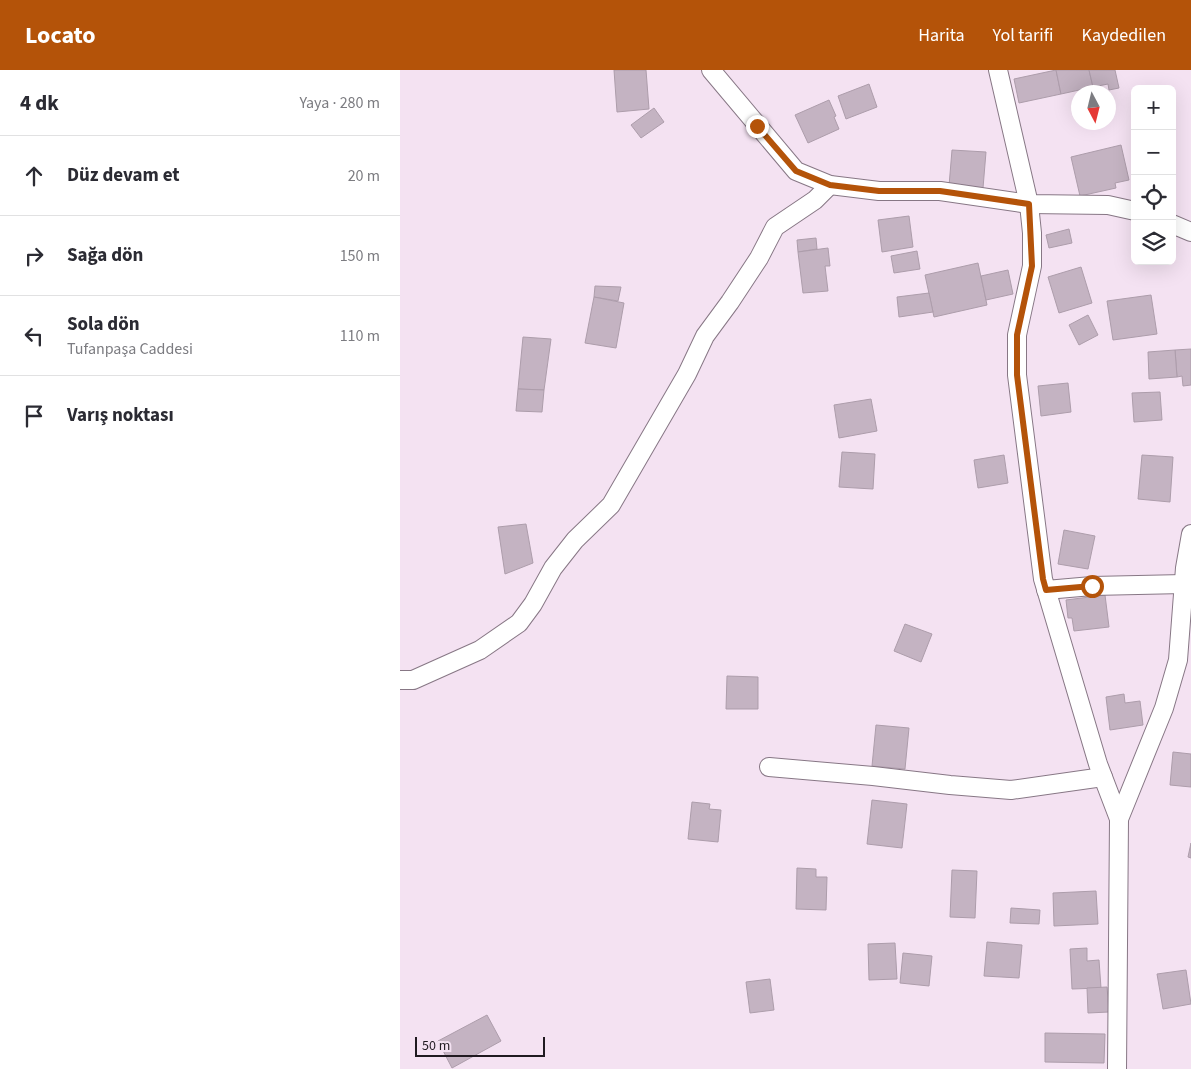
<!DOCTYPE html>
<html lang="tr">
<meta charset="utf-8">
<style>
body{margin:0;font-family:"Source Sans 3",sans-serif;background:#f2f2f3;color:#2b2b33}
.controls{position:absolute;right:15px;top:15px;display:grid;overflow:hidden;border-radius:8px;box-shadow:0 5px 20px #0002}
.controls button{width:45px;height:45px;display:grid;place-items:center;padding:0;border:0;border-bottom:1px solid #e1e1e2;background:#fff;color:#2b2b33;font:25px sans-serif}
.compass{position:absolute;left:671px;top:15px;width:45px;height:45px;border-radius:50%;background:#fff;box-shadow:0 5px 20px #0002;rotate:173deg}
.scale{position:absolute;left:15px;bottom:12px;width:130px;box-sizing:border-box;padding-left:5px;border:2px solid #201a20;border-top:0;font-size:14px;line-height:18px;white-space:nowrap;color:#201a20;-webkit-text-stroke:4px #f4e2f2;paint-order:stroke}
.stop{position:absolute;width:15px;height:15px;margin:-11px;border:4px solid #b45309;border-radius:50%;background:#fff}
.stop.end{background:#b45309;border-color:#fff;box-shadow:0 1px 5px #0008}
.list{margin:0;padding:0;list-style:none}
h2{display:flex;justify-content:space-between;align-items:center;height:65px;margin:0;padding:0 20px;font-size:21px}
h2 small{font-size:16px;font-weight:400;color:#7c7c81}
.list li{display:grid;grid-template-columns:32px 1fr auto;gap:15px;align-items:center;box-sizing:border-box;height:80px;padding:0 20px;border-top:1px solid #e1e1e2}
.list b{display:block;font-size:19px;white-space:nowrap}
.list p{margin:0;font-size:16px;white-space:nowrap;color:#7c7c81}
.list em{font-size:16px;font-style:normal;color:#7c7c81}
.icon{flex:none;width:28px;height:28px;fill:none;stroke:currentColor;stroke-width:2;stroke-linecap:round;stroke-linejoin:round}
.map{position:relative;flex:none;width:791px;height:999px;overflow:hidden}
header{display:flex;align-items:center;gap:30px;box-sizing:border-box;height:70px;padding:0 25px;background:#b45309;color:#fff}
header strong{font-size:24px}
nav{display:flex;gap:28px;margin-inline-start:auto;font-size:18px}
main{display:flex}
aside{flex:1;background:#fff}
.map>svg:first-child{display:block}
</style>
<header>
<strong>Locato</strong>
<nav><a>Harita</a><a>Yol tarifi</a><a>Kaydedilen</a></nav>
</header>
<main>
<aside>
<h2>4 dk<small>Yaya · 280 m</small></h2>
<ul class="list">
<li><svg class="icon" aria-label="ahead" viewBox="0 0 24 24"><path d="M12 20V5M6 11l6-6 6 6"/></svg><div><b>Düz devam et</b></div><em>20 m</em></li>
<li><svg class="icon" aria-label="right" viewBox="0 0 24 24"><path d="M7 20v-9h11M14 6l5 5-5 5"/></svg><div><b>Sağa dön</b></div><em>150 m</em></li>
<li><svg class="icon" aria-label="left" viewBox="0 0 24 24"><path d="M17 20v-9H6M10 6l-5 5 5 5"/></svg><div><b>Sola dön</b><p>Tufanpaşa Caddesi</p></div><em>110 m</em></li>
<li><svg class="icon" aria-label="arrive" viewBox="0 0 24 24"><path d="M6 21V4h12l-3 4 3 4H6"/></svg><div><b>Varış noktası</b></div></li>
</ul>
</aside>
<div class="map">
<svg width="791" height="999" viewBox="0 0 791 999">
<rect width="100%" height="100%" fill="#f4e2f2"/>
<g fill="#c4b3c2" stroke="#ad9dab">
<path d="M 214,0 L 246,0 L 249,39 L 217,42 Z"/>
<path d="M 656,0 L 661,24 L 619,33 L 614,9 Z"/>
<path d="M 656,0 L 689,0 L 693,17 L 661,24 Z"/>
<path d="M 689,0 L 715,0 L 719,18 L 709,20 L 708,14 L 693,17 Z"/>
<path d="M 469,14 L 477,37 L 446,49 L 438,26 Z"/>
<path d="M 429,30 L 436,46 L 434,47 L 439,59 L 408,73 L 395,45 Z"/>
<path d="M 254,38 L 264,52 L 241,68 L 231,55 Z"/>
<path d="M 721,75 L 729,110 L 715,113 L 716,118 L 680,126 L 671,87 Z"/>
<path d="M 552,80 L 586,82 L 583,118 L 549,116 Z"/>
<path d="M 509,146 L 513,177 L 482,182 L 478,150 Z"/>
<path d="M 669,159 L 672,173 L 649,178 L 646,165 Z"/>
<path d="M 416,168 L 417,179 L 398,182 L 397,170 Z"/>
<path d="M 428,178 L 430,196 L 425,196 L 428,221 L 403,223 L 398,182 Z"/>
<path d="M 517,181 L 520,199 L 494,203 L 491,186 Z"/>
<path d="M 578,193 L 587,235 L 534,247 L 525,205 Z"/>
<path d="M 681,197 L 692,233 L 659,243 L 648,207 Z"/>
<path d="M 608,200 L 613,224 L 586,230 L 581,206 Z"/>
<path d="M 195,216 L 221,217 L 218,231 L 194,227 Z"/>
<path d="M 529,223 L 533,242 L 499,247 L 497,227 Z"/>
<path d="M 751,225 L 757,264 L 713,270 L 707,231 Z"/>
<path d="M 194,227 L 224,233 L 216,278 L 185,273 Z"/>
<path d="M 688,245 L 698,265 L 679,275 L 669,255 Z"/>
<path d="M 123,267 L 151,269 L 144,320 L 118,319 Z"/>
<path d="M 791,279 L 791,315 L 783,316 L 782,306 L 777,307 L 775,280 Z"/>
<path d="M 775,280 L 777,307 L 749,309 L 748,282 Z"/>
<path d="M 668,313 L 671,342 L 641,346 L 638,316 Z"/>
<path d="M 118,319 L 144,320 L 142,342 L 116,341 Z"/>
<path d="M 760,322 L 762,350 L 734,352 L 732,323 Z"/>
<path d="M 471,329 L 477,361 L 439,368 L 434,335 Z"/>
<path d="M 442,382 L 475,384 L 473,419 L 439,417 Z"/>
<path d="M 604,385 L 608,413 L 578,418 L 574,390 Z"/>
<path d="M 742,385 L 773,387 L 770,432 L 738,429 Z"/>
<path d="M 126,454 L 133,493 L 105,504 L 98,457 Z"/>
<path d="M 664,460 L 695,466 L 688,499 L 658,494 Z"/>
<path d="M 705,525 L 709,557 L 674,561 L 672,548 L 668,548 L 666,530 Z"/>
<path d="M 505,554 L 532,564 L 521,592 L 494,581 Z"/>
<path d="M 327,606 L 358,607 L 358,639 L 326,639 Z"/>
<path d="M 724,624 L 725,633 L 740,631 L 743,655 L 710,660 L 706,627 Z"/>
<path d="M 476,655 L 509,658 L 505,699 L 472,696 Z"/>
<path d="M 773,682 L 791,684 L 791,717 L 770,715 Z"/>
<path d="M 472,730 L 507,734 L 502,778 L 467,774 Z"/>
<path d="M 292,732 L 310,734 L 309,739 L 321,740 L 318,772 L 288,769 Z"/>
<path d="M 791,773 L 791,788 L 788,787 Z"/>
<path d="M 397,798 L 416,799 L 416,807 L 427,807 L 426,840 L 396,839 Z"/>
<path d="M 552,800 L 577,801 L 575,848 L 550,847 Z"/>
<path d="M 696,821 L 698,854 L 654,856 L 653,823 Z"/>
<path d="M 611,838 L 640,840 L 639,854 L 610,853 Z"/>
<path d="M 587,872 L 622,875 L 619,908 L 584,906 Z"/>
<path d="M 495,873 L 497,909 L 469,910 L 468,874 Z"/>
<path d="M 687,878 L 687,891 L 699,890 L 701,918 L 672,919 L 670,879 Z"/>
<path d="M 503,883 L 532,886 L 529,916 L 500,913 Z"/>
<path d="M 786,900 L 791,934 L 763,939 L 757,904 Z"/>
<path d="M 370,909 L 374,940 L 350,943 L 346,912 Z"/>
<path d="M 707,917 L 709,942 L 688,943 L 687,918 Z"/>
<path d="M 87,945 L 101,971 L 52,998 L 38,971 Z"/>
<path d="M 645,963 L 705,964 L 704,993 L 645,992 Z"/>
</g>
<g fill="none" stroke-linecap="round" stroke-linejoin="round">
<g stroke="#877785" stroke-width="20">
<g id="minor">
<path d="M 311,0 L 396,101 L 430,115 L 479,121 L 540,121 L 629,134 L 708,135 L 735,141"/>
<path d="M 598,0 L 629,134 L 632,163 L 632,196 L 617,265 L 617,305 L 643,509 L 698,694 L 719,749 L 717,999"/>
<path d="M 772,154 L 791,162"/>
<path d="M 646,520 L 692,516 L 784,514"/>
<path d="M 0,610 L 13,610 L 80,580 L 119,553 L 133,534 L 153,498 L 175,470 L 211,435 L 287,304 L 305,266 L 330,232 L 359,188 L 375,157 L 415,130 L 430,115"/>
<path d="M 369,697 L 473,706 L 550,715 L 611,720 L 703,707"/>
<path d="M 719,749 L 764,638 L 778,590 L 785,498 L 791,464"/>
</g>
</g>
<use href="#minor" stroke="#fff" stroke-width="18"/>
</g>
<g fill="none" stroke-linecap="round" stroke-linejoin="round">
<path stroke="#b45309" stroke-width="6" d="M 357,56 L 396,101 L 430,115 L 479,121 L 540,121 L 629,134 L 632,196 L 617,265 L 617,305 L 643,509 L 646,520 L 692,516"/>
</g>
</svg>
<div class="controls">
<button>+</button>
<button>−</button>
<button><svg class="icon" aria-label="locate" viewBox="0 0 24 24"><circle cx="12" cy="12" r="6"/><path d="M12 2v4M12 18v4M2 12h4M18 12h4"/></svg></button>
<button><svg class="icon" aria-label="layers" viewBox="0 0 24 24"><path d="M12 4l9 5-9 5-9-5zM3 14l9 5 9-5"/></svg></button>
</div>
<svg class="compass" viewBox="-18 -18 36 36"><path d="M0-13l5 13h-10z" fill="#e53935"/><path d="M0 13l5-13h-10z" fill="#7c7c81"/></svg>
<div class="scale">50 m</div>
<div class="stop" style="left:692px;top:516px"></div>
<div class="stop end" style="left:357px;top:56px"></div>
</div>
</main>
